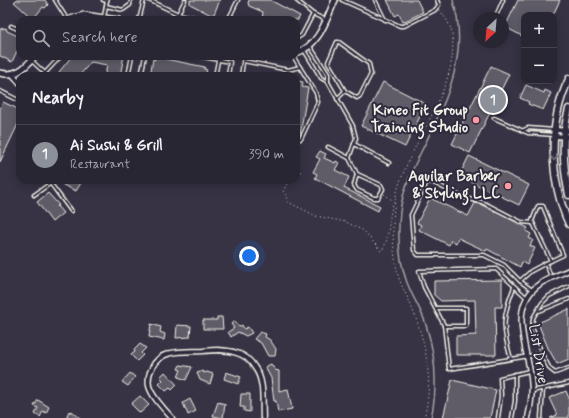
<!DOCTYPE html>
<meta charset="utf-8">
<style>
body{margin:0;font-family:Mynerve,sans-serif;background:#35323f;color:#f1f3f6}
.controls{position:absolute;right:12px;top:12px;display:grid;overflow:hidden;border-radius:8px;box-shadow:0 2px 10px #0003}
.controls button{width:36px;height:36px;display:grid;place-items:center;padding:0;border:0;border-bottom:1px solid #45434e;background:#292633;color:#f1f3f6;font:20px sans-serif}
.compass{position:absolute;left:473px;top:12px;width:36px;height:36px;border-radius:50%;background:#292633;box-shadow:0 2px 10px #0003;rotate:206deg}
.you{position:absolute;left:249px;top:256px;width:14px;height:14px;margin:-10px;border:3px solid #fff;border-radius:50%;background:#1a73e8;box-shadow:0 0 0 6px #1a73e833}
.badge{display:grid;place-items:center;width:26px;height:26px;border-radius:50%;background:#8c9099;color:#fff;font-size:13px;font-weight:700}
.pin{position:absolute;translate:-50% -50%;border:2px solid #fff;box-shadow:0 1px 4px #0006}
.list{margin:0;padding:0;list-style:none}
h2{display:flex;justify-content:space-between;align-items:center;height:52px;margin:0;padding:0 16px;font-size:17px}
h2 small{font-size:13px;font-weight:400;color:#a5a5ac}
.list li{display:grid;grid-template-columns:26px 1fr auto;gap:12px;align-items:center;box-sizing:border-box;height:60px;padding:0 16px;border-top:1px solid #45434e}
.list b{display:block;font-size:15px;white-space:nowrap}
.list p{margin:0;font-size:13px;white-space:nowrap;color:#a5a5ac}
.list em{font-size:13px;font-style:normal;color:#a5a5ac}
.icon{flex:none;width:22px;height:22px;fill:none;stroke:currentColor;stroke-width:2;stroke-linecap:round;stroke-linejoin:round}
.map{position:relative;flex:none;width:569px;height:418px;overflow:hidden}
.search{position:absolute;background:#292633;box-shadow:0 2px 10px #0003;left:16px;top:16px;width:284px;height:44px;display:flex;align-items:center;gap:10px;box-sizing:border-box;padding:0 14px;border-radius:12px;color:#a5a5ac;font-size:15px}
.panel{position:absolute;background:#292633;box-shadow:0 2px 10px #0003;left:16px;top:72px;width:284px;height:112px;border-radius:12px}
.map>svg:first-child{display:block}
</style>
<div class="map">
<svg width="569" height="418" viewBox="0 0 569 418">
<rect width="100%" height="100%" fill="#373244"/>
<filter id="ink" filterUnits="userSpaceOnUse"><feTurbulence type="fractalNoise" baseFrequency=".025" numOctaves="2"/><feDisplacementMap in="SourceGraphic" scale="8" xChannelSelector="R" yChannelSelector="G"/><feConvolveMatrix kernelMatrix="1 2 1 2 8 2 1 2 1" color-interpolation-filters="sRGB"/></filter>
<g filter="url(#ink)">
<g fill="none" stroke-linecap="round" stroke-linejoin="round">
<path stroke="#a6a2a4" stroke-width="1.5" d="M 431,418 C 438,387 436,356 426,325 C 423,313 416,303 411,292 C 399,267 397,240 400,212 C 403,189 412,170 422,150 C 446,101 470,56 453,0"/>
</g>
<g fill="#5f5c67" stroke="#f4f1e8">
<path d="M 16,0 L 45,0 L 48,5 L 45,8 L 43,7 L 33,19 L 14,2 Z"/>
<path d="M 190,0 L 220,0 L 214,14 L 211,15 L 190,4 Z"/>
<path d="M 249,0 L 270,0 L 300,16 L 298,20 L 262,20 L 263,12 L 249,6 L 248,3 Z"/>
<path d="M 387,0 L 417,0 L 423,12 L 403,22 L 399,14 L 395,16 Z"/>
<path d="M 518,0 L 560,0 L 553,15 L 524,15 L 524,37 L 505,27 Z"/>
<path d="M 6,28 L 7,31 L 20,37 L 20,44 L 12,62 L 0,56 L 0,29 Z"/>
<path d="M 72,56 L 124,56 L 120,76 L 105,76 L 107,65 L 91,62 L 79,76 L 63,76 L 59,72 Z"/>
<path d="M 155,57 L 205,67 L 204,69 L 207,70 L 205,76 L 150,76 L 153,59 L 155,60 Z"/>
<path d="M 491,66 L 509,74 L 470,153 L 452,144 Z"/>
<path d="M 296,81 L 303,82 L 302,87 L 308,88 L 300,135 L 296,134 Z"/>
<path d="M 383,82 L 426,104 L 405,147 L 361,126 Z"/>
<path d="M 526,85 L 544,93 L 545,90 L 551,93 L 543,110 L 528,104 L 529,102 L 520,98 Z"/>
<path d="M 3,102 L 20,110 L 20,120 L 0,162 L 0,109 Z"/>
<path d="M 320,151 L 326,154 L 324,158 L 335,163 L 336,161 L 339,163 L 335,170 L 349,177 L 344,188 L 380,206 L 378,211 L 315,178 L 317,174 L 313,172 L 320,159 L 316,157 Z"/>
<path d="M 469,156 L 529,185 L 519,205 L 459,176 Z"/>
<path d="M 66,180 L 72,182 L 76,180 L 81,183 L 76,191 L 63,185 Z"/>
<path d="M 48,193 L 59,205 L 57,206 L 63,213 L 52,222 L 37,202 Z"/>
<path d="M 430,198 L 468,216 L 475,203 L 480,204 L 528,228 L 526,231 L 531,234 L 529,238 L 533,240 L 530,246 L 535,248 L 527,265 L 522,262 L 520,267 L 487,249 L 486,251 L 458,238 L 456,243 L 451,240 L 449,245 L 419,230 L 421,225 L 417,223 Z"/>
<path d="M 502,280 L 502,307 L 495,307 L 496,355 L 456,355 L 456,336 L 476,335 L 475,300 L 441,301 L 434,295 L 434,281 Z"/>
<path d="M 569,309 L 569,359 L 557,364 L 548,348 L 538,323 Z"/>
<path d="M 217,317 L 222,317 L 223,329 L 203,329 L 203,320 L 217,320 Z"/>
<path d="M 235,321 L 239,327 L 242,325 L 244,329 L 248,327 L 252,333 L 246,336 L 238,332 L 231,337 L 228,332 L 234,328 L 231,324 Z"/>
<path d="M 151,324 L 161,327 L 160,332 L 165,334 L 164,340 L 149,337 Z"/>
<path d="M 177,325 L 191,326 L 190,337 L 176,338 Z"/>
<path d="M 260,332 L 266,334 L 265,337 L 270,340 L 276,349 L 275,356 L 268,356 L 261,343 L 254,339 Z"/>
<path d="M 140,344 L 146,348 L 141,353 L 143,355 L 137,361 L 131,355 L 135,352 L 134,350 Z"/>
<path d="M 271,364 L 275,370 L 279,371 L 279,391 L 288,389 L 292,409 L 278,412 L 276,401 L 274,401 L 271,378 L 265,367 Z"/>
<path d="M 180,365 L 192,367 L 186,380 L 178,377 L 181,370 L 178,369 Z"/>
<path d="M 203,371 L 204,373 L 207,372 L 213,374 L 210,384 L 200,380 L 197,373 Z"/>
<path d="M 165,372 L 177,385 L 172,390 L 170,388 L 166,391 L 159,384 L 163,380 L 160,377 Z"/>
<path d="M 226,372 L 241,377 L 238,384 L 224,379 Z"/>
<path d="M 130,373 L 135,377 L 128,386 L 122,382 Z"/>
<path d="M 452,380 L 496,390 L 490,418 L 443,418 Z"/>
<path d="M 566,391 L 569,398 L 569,418 L 550,418 L 557,415 L 549,398 Z"/>
<path d="M 241,394 L 250,394 L 250,412 L 244,411 L 244,407 L 240,407 Z"/>
<path d="M 140,396 L 149,405 L 140,413 L 131,404 Z"/>
<path d="M 190,399 L 196,411 L 188,415 L 183,403 Z"/>
<path d="M 38,400 L 49,407 L 46,413 L 43,411 L 40,417 L 35,414 L 38,408 L 34,406 Z"/>
<path d="M 218,402 L 225,404 L 223,418 L 213,416 Z"/>
<path d="M 69,411 L 71,413 L 72,411 L 80,418 L 66,418 Z"/>
</g>
<g fill="none" stroke-linecap="round" stroke-linejoin="round">
<g stroke="#f4f1e8" stroke-width="5">
<g id="service">
<path d="M 55,0 L 67,19"/>
<path d="M 103,0 L 107,1"/>
<path d="M 149,0 L 178,14 L 207,20"/>
<path d="M 296,0 L 313,14 L 326,20"/>
<path d="M 342,0 L 400,26 L 404,26 L 435,10 L 439,5 L 437,0"/>
<path d="M 375,0 L 385,20"/>
<path d="M 106,6 L 123,10 L 130,5 L 131,0"/>
<path d="M 230,16 L 238,20"/>
<path d="M 104,17 L 107,0"/>
<path d="M 495,18 L 503,0"/>
<path d="M 139,20 L 144,0"/>
<path d="M 175,20 L 185,0"/>
<path d="M 228,20 L 238,0"/>
<path d="M 11,26 L 20,30"/>
<path d="M 296,39 L 302,35 L 313,14"/>
<path d="M 304,50 L 321,78 L 328,82 L 328,74 L 310,46"/>
<path d="M 198,56 L 230,62 L 228,76"/>
<path d="M 293,56 L 316,93 L 318,102 L 301,139 L 296,139"/>
<path d="M 32,61 L 48,76"/>
<path d="M 244,61 L 288,70 L 300,67"/>
<path d="M 45,73 L 61,56"/>
<path d="M 128,76 L 132,56"/>
<path d="M 141,76 L 145,56"/>
<path d="M 215,76 L 219,56"/>
<path d="M 241,76 L 244,56"/>
<path d="M 328,82 L 353,126 L 356,138 L 349,158 L 357,174 L 381,185 L 383,189 L 378,198 L 374,198 L 357,190 L 354,185 L 357,174"/>
<path d="M 0,91 L 20,101"/>
<path d="M 337,99 L 345,91 L 328,62 L 337,42 L 339,42 L 369,64 L 371,74 L 360,96 L 357,98 L 345,91"/>
<path d="M 494,118 L 528,133 L 554,135"/>
<path d="M 522,131 L 528,128 L 554,130"/>
<path d="M 354,144 L 389,163"/>
<path d="M 328,147 L 349,158"/>
<path d="M 51,184 L 71,211"/>
<path d="M 34,195 L 55,180"/>
<path d="M 551,261 L 532,221 L 538,206 L 543,206 L 563,255 L 546,263 L 551,277"/>
<path d="M 520,281 L 504,265 L 484,255 L 418,255 L 414,250 L 411,215 L 427,182 L 432,182 L 464,198 L 482,202 L 521,222 L 533,223"/>
<path d="M 532,290 L 520,281 L 531,271 L 546,263"/>
<path d="M 527,298 L 496,269 L 419,271 L 424,287 L 444,325 L 449,369 L 542,354 L 532,327 L 533,318 L 542,303 L 549,296 L 569,286"/>
<path d="M 436,308 L 466,308 L 466,326 L 444,326"/>
<path d="M 539,311 L 569,299"/>
<path d="M 542,354 L 550,369 L 555,373 L 569,368"/>
<path d="M 511,359 C 502,328 502,317 514,287"/>
<path d="M 532,391 L 569,383"/>
<path d="M 498,418 L 501,396 L 500,378 L 529,371"/>
<path d="M 512,418 L 515,401 L 515,374"/>
<path d="M 541,418 L 543,389"/>
</g>
</g>
<g stroke="#f4f1e8" stroke-width="7">
<g id="minor">
<path d="M 12,74 L 20,83"/>
<path d="M 556,130 L 569,131"/>
<path d="M 555,136 L 569,137"/>
<path d="M 172,418 C 164,409 152,397 149,386 C 148,380 149,373 152,368 C 161,348 185,352 203,351 C 214,350 226,349 237,353 C 244,355 251,361 255,368 C 265,381 262,402 263,418"/>
<path d="M 528,418 C 531,405 533,391 531,378 C 527,346 507,306 541,283 C 550,278 560,274 569,270"/>
</g>
</g>
<g stroke="#f4f1e8" stroke-width="8">
<g id="tertiary">
<path d="M 67,20 L 84,15 L 118,20"/>
<path d="M 296,53 C 319,46 326,20 335,0"/>
<path d="M 0,73 C 16,77 25,68 35,56"/>
</g>
</g>
<g stroke="#f4f1e8" stroke-width="9">
<g id="primary">
<path d="M 569,79 C 548,122 549,180 569,224"/>
<path d="M 569,109 C 561,137 563,167 569,195"/>
</g>
</g>
<g stroke="#f4f1e8" stroke-width="1" stroke-dasharray="1 3" stroke-linecap="butt">
<path d="M 296,170 L 301,172"/>
<path d="M 286,180 L 287,184 L 283,191 L 287,196 L 288,202 L 316,216 L 346,222 L 364,231 L 381,251 C 391,241 387,216 394,202"/>
<path d="M 384,194 L 395,202"/>
<path d="M 424,418 C 434,381 426,343 412,308 C 408,297 401,286 398,275 C 393,253 392,231 394,208 C 400,150 460,95 452,34 C 451,25 445,18 440,10"/>
</g>
<use href="#service" stroke="#2f2a3d" stroke-width="2"/>
<use href="#minor" stroke="#2f2a3d" stroke-width="4"/>
<use href="#tertiary" stroke="#2f2a3d" stroke-width="5"/>
<use href="#primary" stroke="#2f2a3d" stroke-width="6"/>
</g>
<defs><path id="oneway-chevron" d="M-2-3.5L2.5 0L-2 3.5" fill="none" stroke-width="1.6" stroke-linecap="round" stroke-linejoin="round"/></defs>
<use stroke="#747079" href="#oneway-chevron" transform="translate(554 158) rotate(90)"/>
</g>
<g fill="#ff9aa2" stroke="#2f2a3d" stroke-width="1.5">
<circle cx="476" cy="120" r="4"/>
<circle cx="508" cy="186" r="4"/>
</g>
<g text-anchor="middle" dominant-baseline="central" stroke-width="4" stroke-linejoin="round" paint-order="stroke">
<g font-size="15" font-weight="bold" fill="#f4f1e8" stroke="#2f2a3d" text-anchor="end">
<text x="468" y="111">Kineo Fit Group<tspan x="468" dy="17">Training Studio</tspan></text>
<text x="500" y="177">Aguilar Barber<tspan x="500" dy="17">&amp; Styling LLC</tspan></text>
</g>
<g font-size="15" fill="#f4f1e8" stroke="#2f2a3d">
<text transform="translate(538 354) rotate(81)">List Drive</text>
</g>
</g>
</svg>
<div class="controls">
<button>+</button>
<button>−</button>
</div>
<svg class="compass" viewBox="-18 -18 36 36"><path d="M0-13l5 13h-10z" fill="#e53935"/><path d="M0 13l5-13h-10z" fill="#a5a5ac"/></svg>
<div class="you"></div>
<div class="pin badge" style="left:493px;top:100px">1</div>
<div class="search"><svg class="icon" aria-label="search" viewBox="0 0 24 24"><circle cx="10" cy="10" r="6"/><path d="M15 15l6 6"/></svg>Search here</div>
<section class="panel">
<h2>Nearby<small></small></h2>
<ul class="list">
<li><span class="badge">1</span><div><b>Ai Sushi &amp; Grill</b><p>Restaurant</p></div><em>390 m</em></li>
</ul>
</section>
</div>
